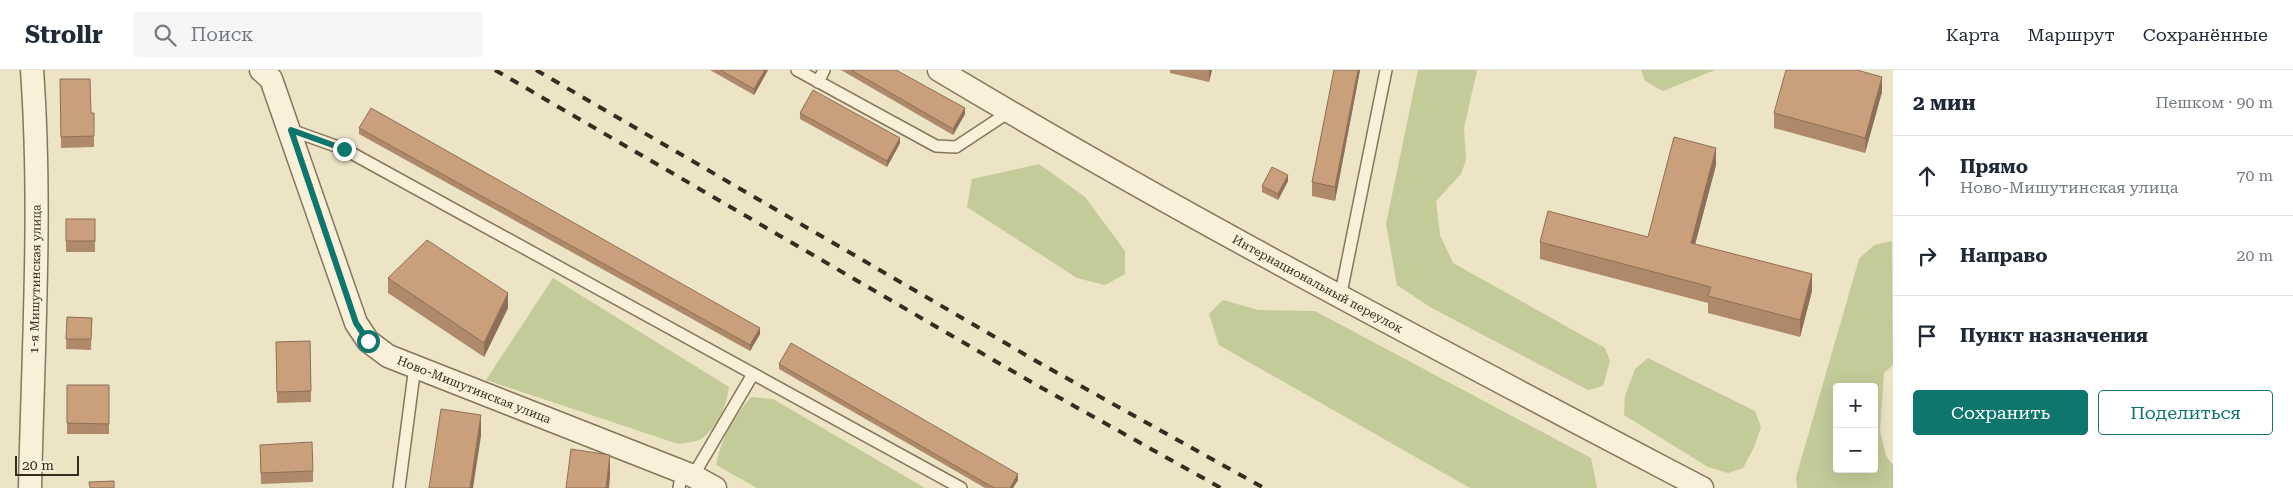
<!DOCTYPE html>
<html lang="ru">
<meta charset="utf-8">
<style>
body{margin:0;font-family:"Roboto Serif",serif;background:#f6f6f7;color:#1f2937}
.controls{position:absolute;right:15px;bottom:15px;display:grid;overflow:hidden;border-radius:5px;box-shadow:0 5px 20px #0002}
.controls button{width:45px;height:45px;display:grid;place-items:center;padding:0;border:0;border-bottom:1px solid #e0e1e3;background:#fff;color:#1f2937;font:25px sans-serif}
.scale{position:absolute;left:15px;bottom:12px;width:64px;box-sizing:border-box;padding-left:5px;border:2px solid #382c1f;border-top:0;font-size:14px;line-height:18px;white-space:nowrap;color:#382c1f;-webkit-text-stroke:4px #f5edd5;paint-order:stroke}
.stop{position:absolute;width:15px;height:15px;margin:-11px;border:4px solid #0f766e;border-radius:50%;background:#fff}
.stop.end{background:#0f766e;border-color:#fff;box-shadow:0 1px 5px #0008}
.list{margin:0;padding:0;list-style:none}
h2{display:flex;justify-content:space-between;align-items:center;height:65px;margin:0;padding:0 20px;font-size:21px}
h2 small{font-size:16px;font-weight:400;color:#747a83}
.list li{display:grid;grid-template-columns:32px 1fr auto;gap:15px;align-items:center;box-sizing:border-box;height:80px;padding:0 20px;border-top:1px solid #e0e1e3}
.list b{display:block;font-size:19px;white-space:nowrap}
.list p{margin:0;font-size:16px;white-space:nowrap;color:#747a83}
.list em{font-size:16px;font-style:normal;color:#747a83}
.actions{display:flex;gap:10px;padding:15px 20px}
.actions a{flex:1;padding:11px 0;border:1px solid #0f766e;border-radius:5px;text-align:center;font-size:18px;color:#0f766e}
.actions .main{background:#0f766e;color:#fff}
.icon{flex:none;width:28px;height:28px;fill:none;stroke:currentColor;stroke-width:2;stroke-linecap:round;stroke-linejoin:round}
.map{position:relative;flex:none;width:1893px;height:418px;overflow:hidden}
header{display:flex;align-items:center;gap:30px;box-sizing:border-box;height:70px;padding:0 25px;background:#fff;border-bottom:1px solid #e0e1e3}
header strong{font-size:24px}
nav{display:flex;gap:28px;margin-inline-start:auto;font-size:18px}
.search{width:350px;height:45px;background:#f6f6f7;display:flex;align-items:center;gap:12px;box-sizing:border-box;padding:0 18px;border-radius:5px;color:#747a83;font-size:19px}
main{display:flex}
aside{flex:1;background:#fff}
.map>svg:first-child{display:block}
</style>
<header>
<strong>Strollr</strong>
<div class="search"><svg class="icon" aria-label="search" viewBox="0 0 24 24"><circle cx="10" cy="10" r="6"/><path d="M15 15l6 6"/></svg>Поиск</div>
<nav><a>Карта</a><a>Маршрут</a><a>Сохранённые</a></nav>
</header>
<main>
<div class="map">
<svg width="1893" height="418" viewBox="0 0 1893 418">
<rect width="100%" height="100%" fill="#ede3c5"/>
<g fill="#c3cb99" fill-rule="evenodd">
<path d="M 1418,0 L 1477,0 L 1464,58 L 1466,90 L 1461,104 L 1436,131 L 1440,165 L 1453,193 L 1605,278 L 1610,291 L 1603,316 L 1588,320 L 1430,237 L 1397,215 L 1386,154 Z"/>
<path d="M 1641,0 L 1715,0 L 1663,21 L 1645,11 Z"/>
<path d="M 1039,94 L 1085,127 L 1125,181 L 1125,204 L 1105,215 L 1077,208 L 967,137 L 972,109 Z"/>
<path d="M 1892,171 L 1893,295 L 1884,303 L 1880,360 L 1886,386 L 1893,395 L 1893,418 L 1797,418 L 1796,407 L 1859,189 L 1874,175 ZM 1837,317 L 1874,317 L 1874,399 L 1837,399 Z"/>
<path d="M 553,208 L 729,317 C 726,336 719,357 701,369 C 696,372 685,373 678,374 L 486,310 Z"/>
<path d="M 1223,230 L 1258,240 L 1315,241 L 1591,388 L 1597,418 L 1470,418 L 1219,275 L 1209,244 Z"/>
<path d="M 1648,288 L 1755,341 L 1761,357 L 1754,377 L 1743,398 L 1728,403 L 1708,397 L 1624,345 L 1625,326 L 1635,299 Z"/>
<path d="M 751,327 L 773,329 L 925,418 L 757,418 L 716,395 C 721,368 733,348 751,327 Z"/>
</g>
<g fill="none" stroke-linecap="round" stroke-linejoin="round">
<g stroke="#88755c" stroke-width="14">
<g id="service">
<path d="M 797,0 L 936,76 L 956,77 L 1009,42"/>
<path d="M 818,12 L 824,0"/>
<path d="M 291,60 L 344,79 L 961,418"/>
<path d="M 1340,228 L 1386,0"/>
<path d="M 693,406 L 753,304"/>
<path d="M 399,418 L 415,296"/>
<path d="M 679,418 L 682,401"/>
</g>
</g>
<g stroke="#88755c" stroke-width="25">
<g id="minor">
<path id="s1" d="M 261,0 L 271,9 L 356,253 L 368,271 L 388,286 L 693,406 L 715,418"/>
<path id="s2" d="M 939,0 C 1188,149 1445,283 1702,418"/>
<path id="s3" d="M 30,418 C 33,279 42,139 32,0"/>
</g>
</g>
<use href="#service" stroke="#f8f0d8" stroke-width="11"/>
<use href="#minor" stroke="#f8f0d8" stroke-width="22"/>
<g stroke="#382c1f" stroke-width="4" stroke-dasharray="9 9" stroke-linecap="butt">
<path d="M 495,0 L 1033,313 L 1221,418"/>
<path d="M 536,0 L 1043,295 L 1264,418"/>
</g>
</g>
<g fill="#ae8a6b">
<path d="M 710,0 L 768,0 L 754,25 Z"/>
<path d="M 841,0 L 896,0 L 965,44 L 953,65 Z"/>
<path d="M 1170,0 L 1212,0 L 1209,12 L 1170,3 Z"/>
<path d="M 1334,0 L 1360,0 L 1335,131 L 1312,126 L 1312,112 Z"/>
<path d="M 60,9 L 91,43 L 94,43 L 94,77 L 61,78 Z"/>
<path d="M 1882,22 L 1865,83 L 1774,58 L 1774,43 Z"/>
<path d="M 800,43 L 900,73 L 887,97 L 800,49 Z"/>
<path d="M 359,58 L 760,264 L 750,281 L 359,64 Z"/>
<path d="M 1716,95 L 1695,174 L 1812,221 L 1800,267 L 1708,243 L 1708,233 L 1540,189 L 1540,172 L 1648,167 Z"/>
<path d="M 1288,111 L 1278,130 L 1262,122 L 1262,116 Z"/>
<rect x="66" y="149" width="29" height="33"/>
<path d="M 388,208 L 508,238 L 484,287 L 388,223 Z"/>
<path d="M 67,247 L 92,248 L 91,280 L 66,279 Z"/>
<path d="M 310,271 L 311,332 L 277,333 L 276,272 Z"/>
<path d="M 779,294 L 1018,410 L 1013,418 L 985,418 L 779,299 Z"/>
<rect x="67" y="315" width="42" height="49"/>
<path d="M 260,375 L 313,401 L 313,412 L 261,414 Z"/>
</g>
<g fill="#8d7057">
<path d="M 765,0 L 768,0 L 754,25 L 754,19 Z"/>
<path d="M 1209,0 L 1212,0 L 1209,12 Z"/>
<path d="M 1358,0 L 1360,0 L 1335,131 L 1335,117 Z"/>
<path d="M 1882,7 L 1882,22 L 1865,83 L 1865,68 Z"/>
<path d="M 965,38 L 965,44 L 953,65 L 953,59 Z"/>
<path d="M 900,68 L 900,73 L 887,97 L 887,91 Z"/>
<path d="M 1716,78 L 1716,95 L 1691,190 L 1691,173 Z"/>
<path d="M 1288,105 L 1288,111 L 1278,130 L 1278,124 Z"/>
<path d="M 1812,204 L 1812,221 L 1800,267 L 1800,250 Z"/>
<path d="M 508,223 L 508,238 L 484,287 L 484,273 Z"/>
<path d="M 760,258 L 760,264 L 750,281 L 750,275 Z"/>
<path d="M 481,345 L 481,366 L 473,418 L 470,418 Z"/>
<path d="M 610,385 L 610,406 L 609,418 L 606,418 Z"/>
<path d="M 1018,404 L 1018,410 L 1013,418 L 1010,418 Z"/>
</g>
<g fill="#caa07c" stroke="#8d7057">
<path d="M 720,0 L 765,0 L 754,19 Z"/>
<path d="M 851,0 L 896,0 L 965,38 L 953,59 Z"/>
<path d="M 1334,0 L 1358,0 L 1335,117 L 1312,112 Z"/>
<path d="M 1786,0 L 1857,0 L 1882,7 L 1865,68 L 1774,43 Z"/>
<path d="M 60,9 L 90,9 L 91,43 L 94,43 L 94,66 L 61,67 Z"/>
<path d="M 813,20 L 900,68 L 887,91 L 800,43 Z"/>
<path d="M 371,38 L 760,258 L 750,275 L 359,58 Z"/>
<path d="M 1674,67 L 1716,78 L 1691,173 L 1812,204 L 1800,250 L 1708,226 L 1711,217 L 1540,172 L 1548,141 L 1648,167 Z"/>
<path d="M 1272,97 L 1288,105 L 1278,124 L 1262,116 Z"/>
<rect x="66" y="149" width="29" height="22"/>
<path d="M 427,170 L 508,223 L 484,273 L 388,208 Z"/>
<path d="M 67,247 L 92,248 L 91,269 L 66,269 Z"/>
<path d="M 310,271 L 311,321 L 277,322 L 276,272 Z"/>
<path d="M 791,273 L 1018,404 L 1010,418 L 994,418 L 779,294 Z"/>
<path d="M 67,315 L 109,315 L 109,354 L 67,353 Z"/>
<path d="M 441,339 L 481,345 L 470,418 L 429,418 Z"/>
<path d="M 312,372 L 313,401 L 261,403 L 260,375 Z"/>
<path d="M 571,379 L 610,385 L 606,418 L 566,418 Z"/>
<path d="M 114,411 L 114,418 L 90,418 L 89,412 Z"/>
</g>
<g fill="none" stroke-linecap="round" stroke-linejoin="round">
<path stroke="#0f766e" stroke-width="6" d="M 344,79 L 291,60 L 356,253 L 368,271"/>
</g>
<g text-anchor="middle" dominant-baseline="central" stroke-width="4.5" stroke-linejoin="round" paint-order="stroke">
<g font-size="12" fill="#382c1f" stroke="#f5edd5">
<text stroke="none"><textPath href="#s3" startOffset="209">1-я Мишутинская улица</textPath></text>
<text stroke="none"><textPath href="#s2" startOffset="435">Интернациональный переулок</textPath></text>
<text stroke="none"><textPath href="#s1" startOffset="411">Ново-Мишутинская улица</textPath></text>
</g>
</g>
</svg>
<div class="controls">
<button>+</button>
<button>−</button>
</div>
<div class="scale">20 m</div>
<div class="stop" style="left:368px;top:271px"></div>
<div class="stop end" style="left:344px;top:79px"></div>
</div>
<aside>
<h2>2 мин<small>Пешком · 90 m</small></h2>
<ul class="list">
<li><svg class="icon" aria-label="ahead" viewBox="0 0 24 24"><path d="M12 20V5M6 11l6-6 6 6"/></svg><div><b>Прямо</b><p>Ново-Мишутинская улица</p></div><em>70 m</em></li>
<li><svg class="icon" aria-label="right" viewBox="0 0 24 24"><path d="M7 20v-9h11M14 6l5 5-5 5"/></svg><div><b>Направо</b></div><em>20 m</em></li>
<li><svg class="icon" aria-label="arrive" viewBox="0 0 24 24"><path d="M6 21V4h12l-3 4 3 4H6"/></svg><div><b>Пункт назначения</b></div></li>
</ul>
<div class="actions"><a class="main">Сохранить</a><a>Поделиться</a></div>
</aside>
</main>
